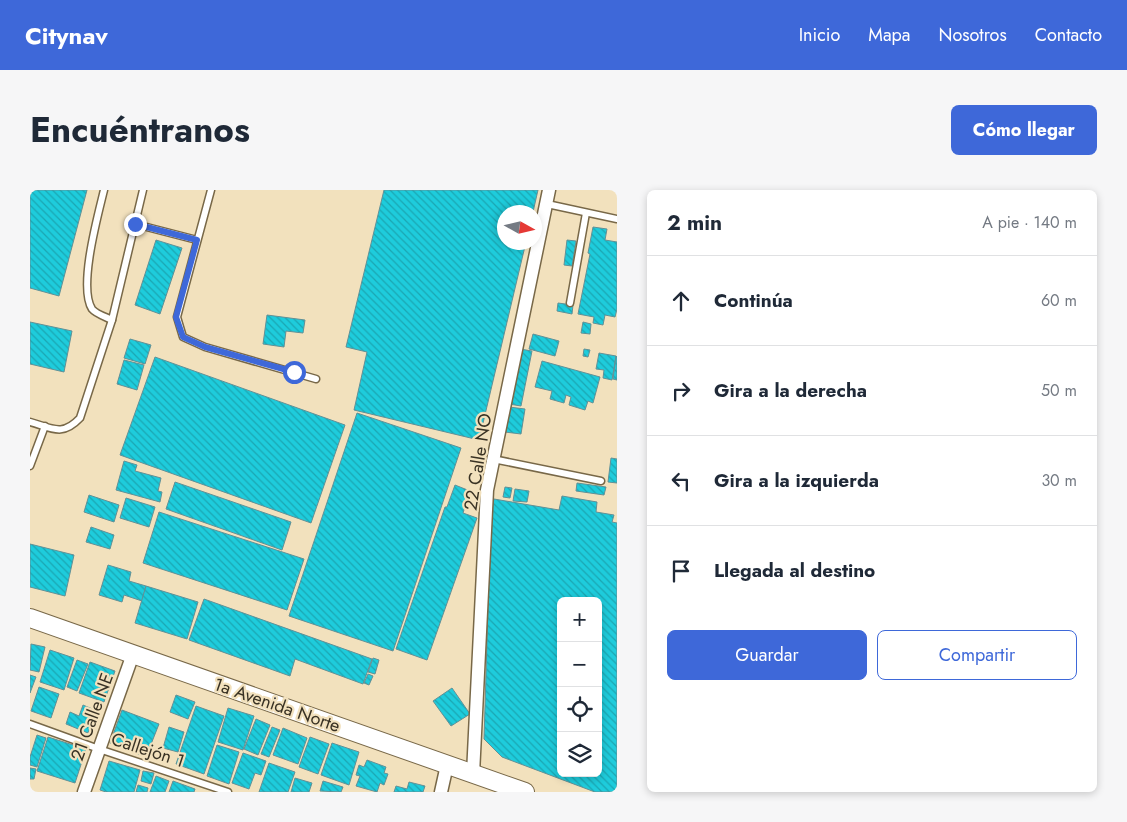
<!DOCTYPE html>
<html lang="es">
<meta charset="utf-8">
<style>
body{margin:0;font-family:Jost,sans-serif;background:#f6f6f7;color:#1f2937}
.controls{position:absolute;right:15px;bottom:15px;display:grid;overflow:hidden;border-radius:8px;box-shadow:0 2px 8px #0003}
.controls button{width:45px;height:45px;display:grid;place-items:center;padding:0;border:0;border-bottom:1px solid #e0e1e3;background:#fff;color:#1f2937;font:25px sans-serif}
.compass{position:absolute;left:467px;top:15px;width:45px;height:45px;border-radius:50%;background:#fff;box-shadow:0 2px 8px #0003;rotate:98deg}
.stop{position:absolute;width:15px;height:15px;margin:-11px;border:4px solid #3e68d9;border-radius:50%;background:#fff}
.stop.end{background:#3e68d9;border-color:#fff;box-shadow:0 1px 5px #0008}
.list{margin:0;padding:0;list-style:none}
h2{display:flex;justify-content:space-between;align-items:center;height:65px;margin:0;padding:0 20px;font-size:21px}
h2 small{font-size:16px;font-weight:400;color:#747a83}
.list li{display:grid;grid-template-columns:32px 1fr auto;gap:15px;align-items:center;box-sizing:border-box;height:90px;padding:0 20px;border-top:1px solid #e0e1e3}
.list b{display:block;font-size:19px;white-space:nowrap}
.list em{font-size:16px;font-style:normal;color:#747a83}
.actions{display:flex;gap:10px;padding:15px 20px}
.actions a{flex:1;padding:11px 0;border:1px solid #3e68d9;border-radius:8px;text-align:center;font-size:18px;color:#3e68d9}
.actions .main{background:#3e68d9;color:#fff}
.icon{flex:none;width:28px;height:28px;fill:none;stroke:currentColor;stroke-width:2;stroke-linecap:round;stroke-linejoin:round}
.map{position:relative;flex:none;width:587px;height:602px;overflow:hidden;border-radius:8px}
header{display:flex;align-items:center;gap:30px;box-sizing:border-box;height:70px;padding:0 25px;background:#3e68d9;color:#fff}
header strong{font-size:24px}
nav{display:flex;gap:28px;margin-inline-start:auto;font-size:18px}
.intro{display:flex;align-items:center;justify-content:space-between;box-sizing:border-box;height:120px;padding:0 30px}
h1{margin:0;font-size:35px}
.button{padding:12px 22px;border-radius:8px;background:#3e68d9;color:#fff;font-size:18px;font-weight:700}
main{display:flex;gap:30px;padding:0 30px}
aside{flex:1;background:#fff;border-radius:8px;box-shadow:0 2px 8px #0003}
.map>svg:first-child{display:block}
</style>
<header>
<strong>Citynav</strong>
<nav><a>Inicio</a><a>Mapa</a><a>Nosotros</a><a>Contacto</a></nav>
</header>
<div class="intro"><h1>Encuéntranos</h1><a class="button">Cómo llegar</a></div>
<main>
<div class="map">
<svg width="587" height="602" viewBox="0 0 587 602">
<defs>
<pattern id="building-back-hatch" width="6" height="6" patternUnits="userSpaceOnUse" patternTransform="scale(1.25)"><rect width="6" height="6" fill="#1eccdc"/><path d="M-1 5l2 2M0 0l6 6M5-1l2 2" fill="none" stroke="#1ba6b2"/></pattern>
</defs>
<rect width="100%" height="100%" fill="#f2e1bd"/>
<g fill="url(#building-back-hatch)" stroke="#629096" fill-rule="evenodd">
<path d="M 0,0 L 57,0 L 29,106 L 0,98 Z"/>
<path d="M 354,0 L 508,0 L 503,22 L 474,22 L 474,52 L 496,52 L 449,250 L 324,220 L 337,162 L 316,157 Z"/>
<path d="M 563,37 L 577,39 L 575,50 L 587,52 L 587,119 L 585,127 L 575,125 L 573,135 L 563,133 L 564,127 L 548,124 L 560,64 L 558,63 Z"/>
<path d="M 126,50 L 152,58 L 130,124 L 105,115 Z"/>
<path d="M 537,50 L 546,51 L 542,76 L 534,75 Z"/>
<path d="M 528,113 L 543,115 L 542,124 L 527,121 Z"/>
<path d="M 237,125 L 275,130 L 273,143 L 256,141 L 254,157 L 233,154 Z"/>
<path d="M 0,132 L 42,141 L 34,182 L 0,174 Z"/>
<path d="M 553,132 L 561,134 L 560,144 L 551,143 Z"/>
<path d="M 503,144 L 529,151 L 525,166 L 499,159 Z"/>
<path d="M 100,149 L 121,155 L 115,174 L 94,168 Z"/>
<path d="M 490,159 L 502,161 L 491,216 L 479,214 Z"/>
<path d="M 554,159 L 560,160 L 558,167 L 553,166 Z"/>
<path d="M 569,163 L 586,166 L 582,190 L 573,188 L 574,180 L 566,179 Z"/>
<path d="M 586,166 L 587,167 L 587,190 L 583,189 Z"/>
<path d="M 125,167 L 315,235 L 281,333 L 90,265 Z"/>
<path d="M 94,170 L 114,175 L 107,200 L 87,194 Z"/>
<path d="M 512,171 L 570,187 L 563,213 L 558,211 L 555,220 L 539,215 L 541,207 L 536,205 L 534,213 L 520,209 L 522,201 L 505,197 Z"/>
<path d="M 479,217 L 495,219 L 491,244 L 475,242 Z"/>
<path d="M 327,223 L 431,258 L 363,461 L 259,426 Z"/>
<path d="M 581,268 L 587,269 L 587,293 L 578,292 Z"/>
<path d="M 94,271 L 107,275 L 105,281 L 131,288 L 128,301 L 132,302 L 130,312 L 86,300 Z"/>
<path d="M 145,292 L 261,332 L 252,360 L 136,319 Z"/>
<path d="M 547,293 L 576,297 L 574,305 L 546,301 Z"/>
<path d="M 425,295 L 440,301 L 433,323 L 447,328 L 397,470 L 366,459 L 415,317 L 417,317 Z"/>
<path d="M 475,297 L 482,298 L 480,308 L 473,307 Z"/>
<path d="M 485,299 L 499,301 L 497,312 L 483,311 Z"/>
<path d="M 59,305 L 89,315 L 84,332 L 54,322 Z"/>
<path d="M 532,306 L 567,312 L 566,322 L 584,325 L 582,332 L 587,333 L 587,602 L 565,602 L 472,567 L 454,549 L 461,322 L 464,309 L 529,320 ZM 531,411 L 568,411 L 568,583 L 531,583 Z"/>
<path d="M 96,308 L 125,317 L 119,337 L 90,328 Z"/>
<path d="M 129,322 L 274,369 L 257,420 L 113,373 Z"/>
<path d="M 61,337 L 84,345 L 80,359 L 56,352 Z"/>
<path d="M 0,354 L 44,365 L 35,406 L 0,397 Z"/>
<path d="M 78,375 L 101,382 L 99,391 L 116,396 L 112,411 L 94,405 L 92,412 L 69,405 Z"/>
<path d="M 116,396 L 168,412 L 157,449 L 105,433 Z"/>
<path d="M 174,409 L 342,469 L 333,494 L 265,469 L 260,486 L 159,450 Z"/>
<path d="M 1,454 L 15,457 L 9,482 L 0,480 Z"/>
<path d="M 20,460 L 44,468 L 34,500 L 10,492 Z"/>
<path d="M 343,468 L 349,470 L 345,484 L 338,482 Z"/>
<path d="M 47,470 L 58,474 L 47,501 L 37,497 Z"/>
<path d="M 60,472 L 85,481 L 74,512 L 49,503 Z"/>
<path d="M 338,484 L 343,486 L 339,495 L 334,493 Z"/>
<path d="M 0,485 L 6,487 L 0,503 Z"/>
<path d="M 9,497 L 29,504 L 21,528 L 1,521 Z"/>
<path d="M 422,498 L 440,524 L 421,536 L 403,511 Z"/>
<path d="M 146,505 L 165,512 L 158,529 L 140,522 Z"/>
<path d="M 53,515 L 67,521 L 58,543 L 36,534 L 40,522 L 49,526 Z"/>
<path d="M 166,516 L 194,526 L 174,584 L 146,574 Z"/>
<path d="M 198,518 L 224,526 L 213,560 L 188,552 Z"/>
<path d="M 92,520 L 129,534 L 116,567 L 80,553 Z"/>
<path d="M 226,529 L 240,535 L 228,565 L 214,559 Z"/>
<path d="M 139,537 L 154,542 L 148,562 L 133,558 Z"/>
<path d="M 242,537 L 250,540 L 239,567 L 231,564 Z"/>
<path d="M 253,538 L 277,548 L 268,574 L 243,565 Z"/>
<path d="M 7,545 L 16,548 L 7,577 L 0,575 L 0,567 Z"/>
<path d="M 18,547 L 56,559 L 45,593 L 7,581 Z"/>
<path d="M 280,547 L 299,554 L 288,584 L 269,577 Z"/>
<path d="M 302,553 L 329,562 L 319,595 L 291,585 Z"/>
<path d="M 187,555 L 209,562 L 199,594 L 177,586 Z"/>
<path d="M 213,563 L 236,571 L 231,585 L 225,583 L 219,599 L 202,593 Z"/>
<path d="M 337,570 L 356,577 L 354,583 L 358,584 L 354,595 L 350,593 L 347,602 L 326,596 L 330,586 L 326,585 L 329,575 L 334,577 Z"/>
<path d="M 79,571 L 110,580 L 104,602 L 76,602 L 70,600 Z"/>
<path d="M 239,573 L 265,582 L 258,602 L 229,602 Z"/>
<path d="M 0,578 L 6,579 L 4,589 L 0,589 Z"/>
<path d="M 113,581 L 124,583 L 121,594 L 111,591 Z"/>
<path d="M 126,586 L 139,591 L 135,602 L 120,602 Z"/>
<path d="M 265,588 L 282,593 L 279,602 L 261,602 Z"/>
<path d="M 143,591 L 165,599 L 164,602 L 139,602 Z"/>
<path d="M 293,591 L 313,597 L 311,602 L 290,601 Z"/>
<path d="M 379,592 L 395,596 L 393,602 L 364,602 L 366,596 L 377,599 Z"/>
<path d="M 108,595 L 118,598 L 117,602 L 106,602 Z"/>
</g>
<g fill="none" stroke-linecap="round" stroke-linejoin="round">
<g stroke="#786848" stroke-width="9">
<g id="lane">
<path d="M 74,0 C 68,25 48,97 62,119 C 66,124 76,127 82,130"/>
<path d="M 181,0 L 147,127 L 153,147 L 175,157 L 286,189"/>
<path d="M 517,14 L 587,29"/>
<path d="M 105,34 L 167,50"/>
<path d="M 540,113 L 556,23"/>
<path d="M 0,232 C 22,238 32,247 50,228 L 82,130 L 113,0"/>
<path d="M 463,269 L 571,291"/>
<path d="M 0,276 L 15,236"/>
<path d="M 0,534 L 69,559 L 198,602"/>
</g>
</g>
<g stroke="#786848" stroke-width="15">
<g id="street">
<path d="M 443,584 L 457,300 L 519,0"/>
<path d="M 54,602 L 103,464"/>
<path d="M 411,602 L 417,575"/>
</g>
</g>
<g stroke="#786848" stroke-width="20">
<path id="secondary" d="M 0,428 L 495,602"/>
</g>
<use href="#lane" stroke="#fff" stroke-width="6"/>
<use href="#street" stroke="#fff" stroke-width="12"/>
<use href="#secondary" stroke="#fff" stroke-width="18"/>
</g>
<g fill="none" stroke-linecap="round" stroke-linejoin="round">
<path stroke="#3e68d9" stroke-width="6" d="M 105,34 L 167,50 L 146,127 L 153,147 L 175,157 L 264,182"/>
</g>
<g text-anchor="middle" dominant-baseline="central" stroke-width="4.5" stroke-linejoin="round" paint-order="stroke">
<g font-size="18" fill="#393224" stroke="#f2e1bd">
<text transform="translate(448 272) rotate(-81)">22 Calle NO</text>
<text transform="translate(247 515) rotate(19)">1a Avenida Norte</text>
<text transform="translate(62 527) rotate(-70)">21 Calle NE</text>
<text transform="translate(118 560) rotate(18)">Callejón 1</text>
</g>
</g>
</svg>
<div class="controls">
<button>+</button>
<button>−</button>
<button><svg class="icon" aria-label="locate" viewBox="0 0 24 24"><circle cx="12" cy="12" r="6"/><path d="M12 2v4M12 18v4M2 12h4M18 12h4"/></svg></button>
<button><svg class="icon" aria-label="layers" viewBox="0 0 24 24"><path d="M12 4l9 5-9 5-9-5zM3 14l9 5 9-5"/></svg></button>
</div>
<svg class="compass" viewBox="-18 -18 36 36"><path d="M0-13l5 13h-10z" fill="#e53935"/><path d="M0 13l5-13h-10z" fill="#747a83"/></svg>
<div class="stop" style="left:264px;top:182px"></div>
<div class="stop end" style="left:105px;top:34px"></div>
</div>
<aside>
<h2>2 min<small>A pie · 140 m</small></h2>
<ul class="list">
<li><svg class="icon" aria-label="ahead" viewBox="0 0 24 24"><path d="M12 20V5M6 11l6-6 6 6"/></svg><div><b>Continúa</b></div><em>60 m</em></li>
<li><svg class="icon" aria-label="right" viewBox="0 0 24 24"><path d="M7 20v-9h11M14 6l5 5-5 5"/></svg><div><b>Gira a la derecha</b></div><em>50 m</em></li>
<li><svg class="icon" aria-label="left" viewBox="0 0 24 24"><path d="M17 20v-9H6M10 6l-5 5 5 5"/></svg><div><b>Gira a la izquierda</b></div><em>30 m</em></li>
<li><svg class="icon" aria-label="arrive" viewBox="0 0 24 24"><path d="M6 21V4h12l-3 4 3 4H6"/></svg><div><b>Llegada al destino</b></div></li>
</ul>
<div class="actions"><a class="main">Guardar</a><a>Compartir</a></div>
</aside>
</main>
